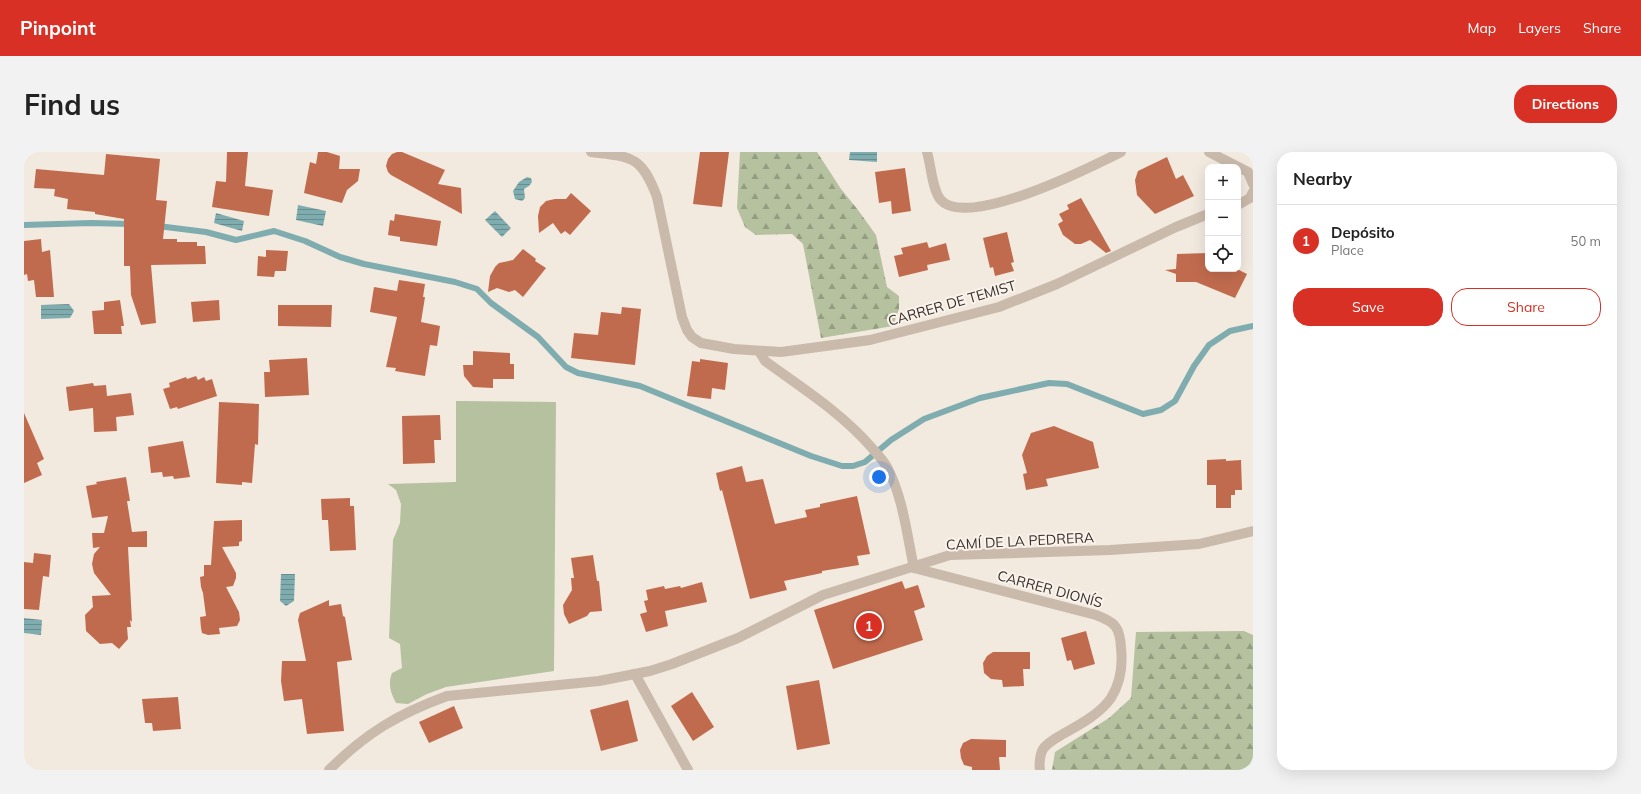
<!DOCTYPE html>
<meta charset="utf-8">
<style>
body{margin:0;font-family:Mulish,sans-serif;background:#f2f2f2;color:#222}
.controls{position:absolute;right:12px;top:12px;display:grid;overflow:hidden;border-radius:8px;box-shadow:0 4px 16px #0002}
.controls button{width:36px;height:36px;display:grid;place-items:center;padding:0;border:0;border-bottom:1px solid #e0e0e0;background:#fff;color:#222;font:20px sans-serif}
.you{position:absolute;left:855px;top:325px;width:14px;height:14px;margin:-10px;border:3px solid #fff;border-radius:50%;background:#1a73e8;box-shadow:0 0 0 6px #1a73e833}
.badge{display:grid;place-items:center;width:26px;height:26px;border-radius:50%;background:#d93025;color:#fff;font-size:13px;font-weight:700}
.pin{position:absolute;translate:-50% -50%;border:2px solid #fff;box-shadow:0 1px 4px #0006}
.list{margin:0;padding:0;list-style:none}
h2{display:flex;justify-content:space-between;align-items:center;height:52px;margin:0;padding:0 16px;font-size:17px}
h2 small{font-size:13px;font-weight:400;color:#767676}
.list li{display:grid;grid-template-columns:26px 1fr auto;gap:12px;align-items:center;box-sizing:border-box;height:72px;padding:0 16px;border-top:1px solid #e0e0e0}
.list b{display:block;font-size:15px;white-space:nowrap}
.list p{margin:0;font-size:13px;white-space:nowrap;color:#767676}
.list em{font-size:13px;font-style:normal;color:#767676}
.actions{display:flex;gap:8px;padding:12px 16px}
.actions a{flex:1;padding:9px 0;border:1px solid #d93025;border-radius:16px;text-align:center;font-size:14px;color:#d93025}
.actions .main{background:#d93025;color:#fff}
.icon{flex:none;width:22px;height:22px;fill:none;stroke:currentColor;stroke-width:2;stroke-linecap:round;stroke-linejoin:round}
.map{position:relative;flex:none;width:1229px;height:618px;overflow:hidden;border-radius:16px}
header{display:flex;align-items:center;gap:24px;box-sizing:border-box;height:56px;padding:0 20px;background:#d93025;color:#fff}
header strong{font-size:19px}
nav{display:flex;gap:22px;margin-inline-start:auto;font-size:14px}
.intro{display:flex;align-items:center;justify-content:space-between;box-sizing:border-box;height:96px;padding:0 24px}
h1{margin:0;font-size:28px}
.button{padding:10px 18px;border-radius:16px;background:#d93025;color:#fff;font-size:14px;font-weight:700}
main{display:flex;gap:24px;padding:0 24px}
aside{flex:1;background:#fff;border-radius:16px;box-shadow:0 4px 16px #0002}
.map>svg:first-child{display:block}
</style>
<header>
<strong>Pinpoint</strong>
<nav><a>Map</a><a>Layers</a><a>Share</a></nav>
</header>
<div class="intro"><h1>Find us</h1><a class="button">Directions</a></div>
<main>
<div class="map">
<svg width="1229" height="618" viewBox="0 0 1229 618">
<defs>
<pattern id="forest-firs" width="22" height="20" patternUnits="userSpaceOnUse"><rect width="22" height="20" fill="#b5c19f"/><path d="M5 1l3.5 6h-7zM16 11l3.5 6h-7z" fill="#949d82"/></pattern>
<pattern id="water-rules" width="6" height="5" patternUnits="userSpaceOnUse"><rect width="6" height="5" fill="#7facae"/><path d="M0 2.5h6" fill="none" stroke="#698c8e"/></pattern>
</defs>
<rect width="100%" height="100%" fill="#f2e9df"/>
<path fill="#b5c19f" d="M 432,249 L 532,250 L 530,519 L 422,535 L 403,542 L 384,552 L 372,551 C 366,540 364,532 368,521 L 378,516 L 376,492 L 365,486 L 369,388 L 376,371 L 377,352 L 372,338 L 364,332 L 432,330 Z"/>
<g fill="url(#forest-firs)">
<path d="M 716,0 L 793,0 L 817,37 L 834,58 L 852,83 L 863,135 L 875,144 L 875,157 L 869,174 L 797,186 L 779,92 L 768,82 L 732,83 L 721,75 L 713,56 Z"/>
<path d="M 1220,479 L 1229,483 L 1229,618 L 1028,618 L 1031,600 L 1085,566 L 1107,546 L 1112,480 Z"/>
</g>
<g fill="url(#water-rules)">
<path d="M 826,0 L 853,0 L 853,10 L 825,8 Z"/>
<path d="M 503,25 L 507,26 L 508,30 L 505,34 L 500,37 L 501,46 L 498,49 L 491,47 L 489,39 L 495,30 Z"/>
<path d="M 274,53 L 302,59 L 299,74 L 272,68 Z"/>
<path d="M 471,59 L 487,76 L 478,85 L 461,68 Z"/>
<path d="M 192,61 L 220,69 L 218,79 L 190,71 Z"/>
<path d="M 45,152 L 50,159 L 46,166 L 17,167 L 17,153 Z"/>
<path d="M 257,422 L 271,422 L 270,449 L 262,454 L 256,449 Z"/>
<path d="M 0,466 L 18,468 L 17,483 L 0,481 Z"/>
</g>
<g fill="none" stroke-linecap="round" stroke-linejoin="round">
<g stroke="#7facae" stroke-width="6">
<path d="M 0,73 L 67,71 L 107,72"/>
<path d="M 134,74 L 182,80 L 212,88 L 250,79 L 281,89 L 316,105 L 340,112 L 431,130 L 453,137 L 467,151 L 514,185 L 542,215 L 554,221 L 616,234 L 787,304 L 818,314 L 829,314 L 841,310 L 867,288 L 900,267 L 956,246 L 1025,231 L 1043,232 L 1119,262 L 1137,258 L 1151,249 L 1170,214 L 1185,193 L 1206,179 L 1229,174"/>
</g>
</g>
<g fill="#c16b4e">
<path d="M 203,0 L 224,0 L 221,34 L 249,38 L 245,64 L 188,55 L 192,29 L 202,30 Z"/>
<path d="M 294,0 L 303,0 L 316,4 L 315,17 L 336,17 L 334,29 L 323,38 L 318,51 L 280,41 L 286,10 L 292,12 Z"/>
<path d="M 373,0 L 378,0 L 421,18 L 414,32 L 437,36 L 438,62 L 367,23 L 364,20 L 362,14 L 364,7 L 368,2 Z"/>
<path d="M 676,0 L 705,0 L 698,55 L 669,52 Z"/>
<path d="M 82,2 L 136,7 L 132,48 L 143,49 L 139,87 L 153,87 L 153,90 L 173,90 L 173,94 L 181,94 L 182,112 L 127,113 L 132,171 L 117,173 L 107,143 L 106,114 L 100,114 L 100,67 L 71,62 L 71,60 L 43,57 L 44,47 L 30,44 L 31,37 L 10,36 L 12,17 L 80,23 Z"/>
<path d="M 1143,5 L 1152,27 L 1159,23 L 1170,44 L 1131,62 L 1113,43 L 1111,28 L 1114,19 Z"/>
<path d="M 881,16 L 887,59 L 868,62 L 867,49 L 855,51 L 851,20 Z"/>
<path d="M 547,41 L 567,59 L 546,83 L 541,79 L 537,82 L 529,71 L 515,81 L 514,64 L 516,55 L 522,49 L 531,47 L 542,47 Z"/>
<path d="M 1057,46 L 1087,99 L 1082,101 L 1066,88 L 1057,92 L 1051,92 L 1039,83 L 1034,72 L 1039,69 L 1035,62 L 1045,57 L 1043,53 Z"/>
<path d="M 371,62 L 417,69 L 413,94 L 376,89 L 376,85 L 364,83 L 366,68 L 370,69 Z"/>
<path d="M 983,80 L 990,110 L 987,111 L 990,119 L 971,124 L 969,115 L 966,116 L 959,86 Z"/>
<path d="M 17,87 L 18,100 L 26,98 L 30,145 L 12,145 L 10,128 L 4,129 L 3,122 L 0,123 L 0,89 Z"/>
<path d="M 903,90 L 905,96 L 922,91 L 926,108 L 903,113 L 904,118 L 875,125 L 870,104 L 879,102 L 877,96 Z"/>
<path d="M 499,97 L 512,107 L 511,109 L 522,116 L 499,145 L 491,138 L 485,140 L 473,136 L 464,140 L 466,124 L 471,115 L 475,111 L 489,108 Z"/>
<path d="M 242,98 L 264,99 L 262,119 L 251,119 L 250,125 L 233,124 L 234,104 L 242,105 Z"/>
<path d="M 1184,101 L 1184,117 L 1213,117 L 1223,122 L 1211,146 L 1172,130 L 1152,130 L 1152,122 L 1141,118 L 1152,117 L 1153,102 Z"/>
<path d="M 375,128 L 401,132 L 399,145 L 401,145 L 397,170 L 416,174 L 413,194 L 406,193 L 401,224 L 371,219 L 372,216 L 362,215 L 373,165 L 346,160 L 350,135 L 373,139 Z"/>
<path d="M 96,148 L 100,174 L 97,174 L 98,182 L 70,182 L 68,159 L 80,158 L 80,150 Z"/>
<path d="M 195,148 L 196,168 L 169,170 L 167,150 Z"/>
<path d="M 254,153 L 308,153 L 307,175 L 254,174 Z"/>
<path d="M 598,155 L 617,157 L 611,213 L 547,206 L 550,181 L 574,183 L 577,160 L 597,162 Z"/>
<path d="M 449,199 L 486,201 L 486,212 L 490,212 L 490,227 L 469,227 L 469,236 L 449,235 L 440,224 L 439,213 L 449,213 Z"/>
<path d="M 283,206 L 285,243 L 241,245 L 240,220 L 246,220 L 245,208 Z"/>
<path d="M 676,207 L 704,211 L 701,238 L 688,236 L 687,247 L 663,244 L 668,209 L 676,210 Z"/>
<path d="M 172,224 L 174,228 L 180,225 L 182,229 L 188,227 L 193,244 L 154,257 L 153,255 L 146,257 L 139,237 L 146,235 L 145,231 L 162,225 L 163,227 Z"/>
<path d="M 69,231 L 70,234 L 82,233 L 83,244 L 107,241 L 110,263 L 92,265 L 93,279 L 70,280 L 69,256 L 45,259 L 42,235 Z"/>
<path d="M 195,250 L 235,252 L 234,293 L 231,292 L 228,331 L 218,330 L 218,333 L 192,331 Z"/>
<path d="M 0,261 L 20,307 L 13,311 L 18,323 L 0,331 Z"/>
<path d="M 416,263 L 417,288 L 410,288 L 411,311 L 379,312 L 378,264 Z"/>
<path d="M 1030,274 L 1069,290 L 1075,316 L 1022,327 L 1024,334 L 1002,338 L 999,322 L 1003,321 L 998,303 L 1007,281 Z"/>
<path d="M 159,289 L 166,325 L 150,327 L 149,324 L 139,325 L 138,320 L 127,321 L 124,295 Z"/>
<path d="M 1202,307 L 1202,309 L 1217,308 L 1218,338 L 1211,338 L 1211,343 L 1207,343 L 1207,356 L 1192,356 L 1192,333 L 1183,333 L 1183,308 Z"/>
<path d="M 718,314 L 722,330 L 739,327 L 751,372 L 783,365 L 781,358 L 796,355 L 796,352 L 833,344 L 846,402 L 833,404 L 835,413 L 798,419 L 798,421 L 760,429 L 763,438 L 726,447 L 698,338 L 696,339 L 692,321 Z"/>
<path d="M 102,325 L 106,349 L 103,349 L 108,380 L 123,379 L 123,395 L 104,395 L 108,470 L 106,468 L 107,475 L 103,475 L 104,487 L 95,497 L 88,491 L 76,492 L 62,479 L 61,463 L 69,455 L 68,444 L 87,443 L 70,421 L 68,412 L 70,402 L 76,395 L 69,396 L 68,381 L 80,381 L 84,364 L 68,366 L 62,334 L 73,332 L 72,330 Z"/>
<path d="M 326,346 L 326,354 L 330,354 L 332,398 L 306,399 L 304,368 L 298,368 L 297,347 Z"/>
<path d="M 218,368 L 218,389 L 215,390 L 215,394 L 198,395 L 212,421 L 212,426 L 209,434 L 202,435 L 215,460 L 216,468 L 213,474 L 195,476 L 196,482 L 184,483 L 178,481 L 177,476 L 176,465 L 182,464 L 179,441 L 177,435 L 176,425 L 180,424 L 180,413 L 187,413 L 190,369 Z"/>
<path d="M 10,401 L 27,403 L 25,425 L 19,424 L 15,458 L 0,457 L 0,410 L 9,411 Z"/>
<path d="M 569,403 L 573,429 L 575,429 L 578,459 L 566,460 L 563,464 L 545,472 L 540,462 L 539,453 L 548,438 L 547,426 L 550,426 L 547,406 Z"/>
<path d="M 878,429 L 881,437 L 894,433 L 901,455 L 890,459 L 899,488 L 809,517 L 790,458 Z"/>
<path d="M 678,430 L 683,450 L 641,459 L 644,474 L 622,480 L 616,462 L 623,460 L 620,449 L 624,448 L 622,438 L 640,434 L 641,437 L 656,434 L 657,436 Z"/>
<path d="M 305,448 L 305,454 L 317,452 L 319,464 L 321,465 L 328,508 L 313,510 L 320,579 L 283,582 L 278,547 L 260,549 L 257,529 L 258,509 L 282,509 L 274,468 L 276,461 Z"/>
<path d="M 1062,479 L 1071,512 L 1050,518 L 1047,508 L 1043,509 L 1037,486 Z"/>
<path d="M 969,500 L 1006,500 L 1006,517 L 999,517 L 1000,534 L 979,535 L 978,528 L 967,527 L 960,521 L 959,511 L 963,504 Z"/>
<path d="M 795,528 L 806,592 L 773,598 L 762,534 Z"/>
<path d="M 668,540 L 690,575 L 669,589 L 647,554 Z"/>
<path d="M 154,545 L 157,577 L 129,579 L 128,571 L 121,571 L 118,547 Z"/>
<path d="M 604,548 L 614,589 L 577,599 L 566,558 Z"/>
<path d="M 430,554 L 439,576 L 405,591 L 395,570 Z"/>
<path d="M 947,587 L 982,588 L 982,605 L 975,605 L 976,618 L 948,618 L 948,615 L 940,613 L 937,606 L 936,598 L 939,591 Z"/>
</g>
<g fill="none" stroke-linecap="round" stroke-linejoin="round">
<g stroke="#cabaab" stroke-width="10">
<path d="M 567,0 C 608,5 617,3 633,45 L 658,165 L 663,178 L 668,185 L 677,191 L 710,197 L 757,200 L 846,188 L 975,155 L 1033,132 L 1152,75 L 1184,62"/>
<path d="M 903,0 C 907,13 908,36 916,47 C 941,79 1067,15 1097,0"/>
<path d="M 1185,0 L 1224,20 L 1229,32"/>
<path d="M 1214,53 L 1226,46 L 1229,40"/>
<path d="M 735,199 L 741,209 C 778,236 818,261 848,296 C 853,302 859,308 863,315 C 879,345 883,383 890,416"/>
<path d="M 890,416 L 1072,463 C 1091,470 1096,475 1097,496 C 1099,514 1097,530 1087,546 C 1076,562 1055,573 1039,582 C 1032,586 1024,590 1019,597 C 1016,602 1015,612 1016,618"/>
<path d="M 611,522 L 664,618"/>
<path d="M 305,618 C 342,581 374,562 423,544 L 575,529 L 626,519 L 648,512 L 714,486 L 799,443 L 926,403 L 1086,398 L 1175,392 L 1229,379"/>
</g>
</g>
<g text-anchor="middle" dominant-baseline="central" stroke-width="4" stroke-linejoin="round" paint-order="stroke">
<g font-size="14" fill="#382f2a" stroke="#faf3ec">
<text transform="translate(928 151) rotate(-16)">CARRER DE TEMIST</text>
<text transform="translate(996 389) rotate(-3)">CAMÍ DE LA PEDRERA</text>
<text transform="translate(1026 437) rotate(15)">CARRER DIONÍS</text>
</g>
</g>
</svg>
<div class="controls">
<button>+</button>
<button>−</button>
<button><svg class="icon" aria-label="locate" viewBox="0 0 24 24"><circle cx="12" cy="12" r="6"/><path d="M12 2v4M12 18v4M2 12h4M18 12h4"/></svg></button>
</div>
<div class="you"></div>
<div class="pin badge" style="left:845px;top:474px">1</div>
</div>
<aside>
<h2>Nearby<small></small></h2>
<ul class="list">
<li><span class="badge">1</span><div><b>Depósito</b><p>Place</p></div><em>50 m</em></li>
</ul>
<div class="actions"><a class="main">Save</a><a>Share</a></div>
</aside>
</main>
